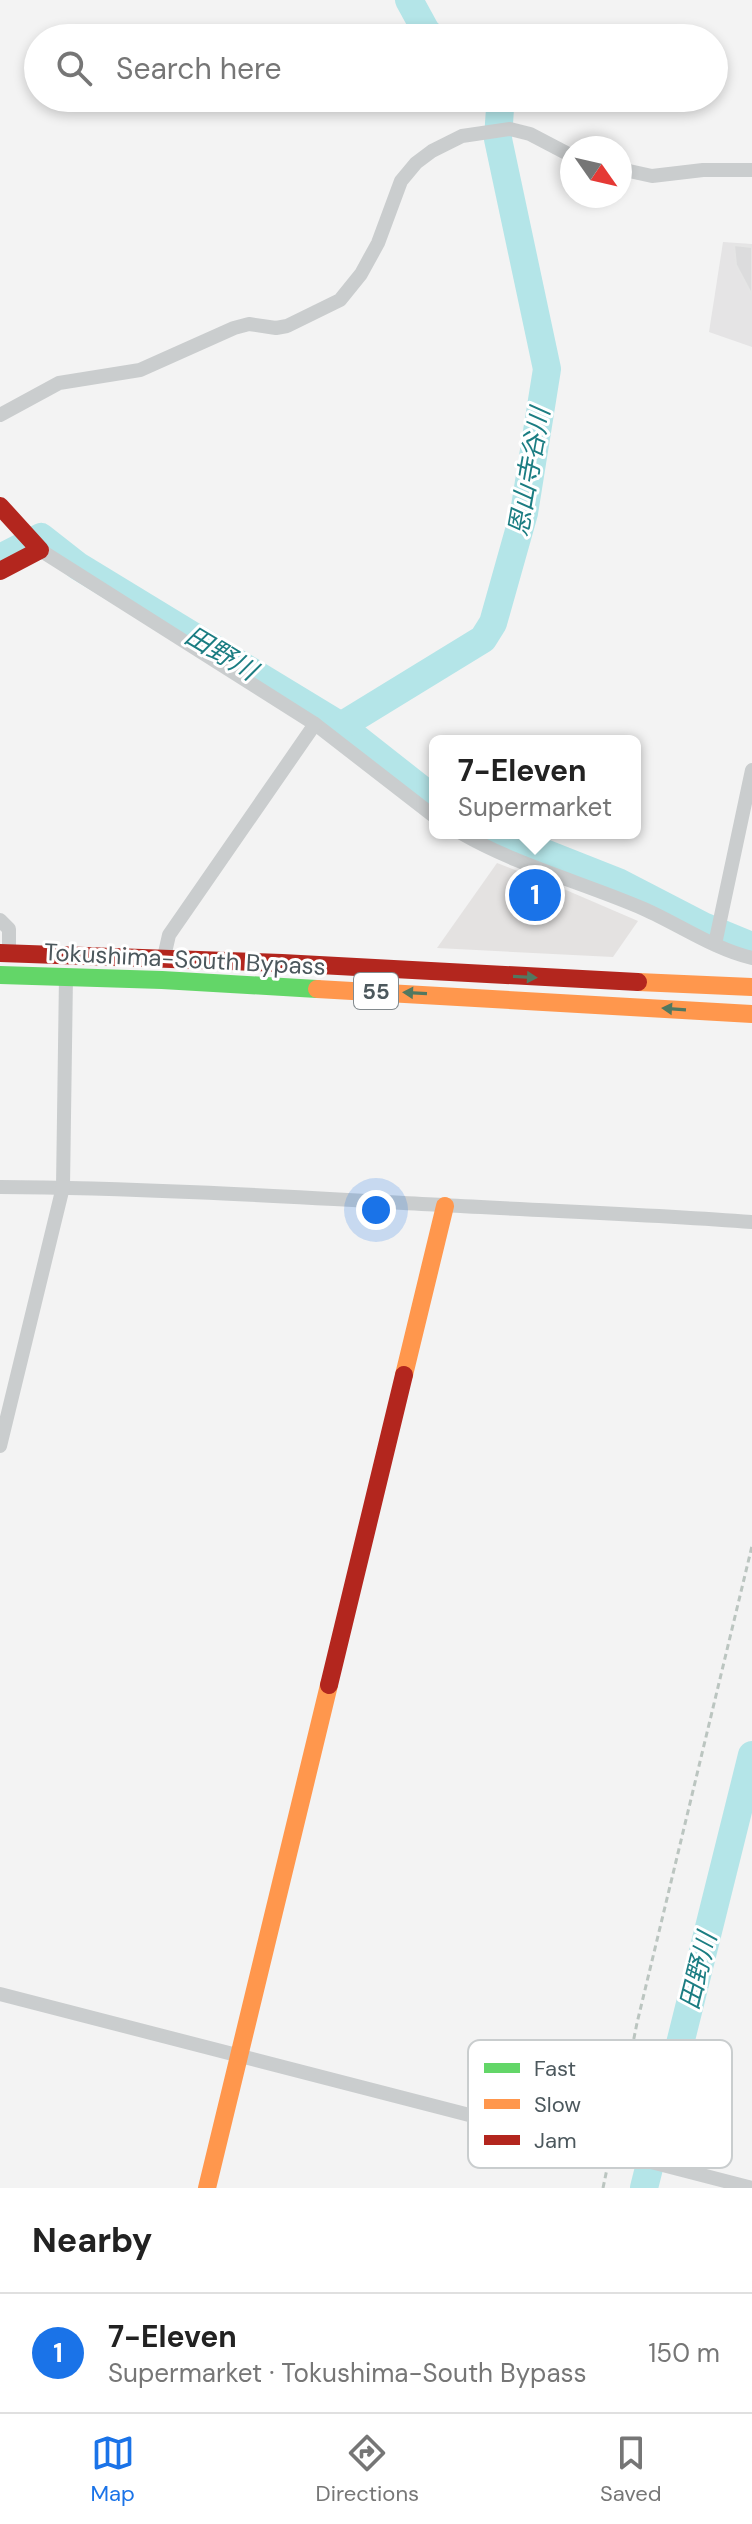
<!DOCTYPE html>
<meta charset="utf-8">
<style>
body{margin:0;font-family:"DM Sans","Noto Sans JP",sans-serif;background:#f2f2f2;color:#222}
.compass{position:absolute;left:560px;top:136px;width:72px;height:72px;border-radius:50%;background:#fff;box-shadow:0 4px 12px #0003;rotate:124deg}
.you{position:absolute;left:376px;top:1210px;width:28px;height:28px;margin:-20px;border:6px solid #fff;border-radius:50%;background:#1a73e8;box-shadow:0 0 0 12px #1a73e833}
.badge{display:grid;place-items:center;width:52px;height:52px;border-radius:50%;background:#1a73e8;color:#fff;font-size:26px;font-weight:700}
.pin{position:absolute;translate:-50% -50%;border:4px solid #fff;box-shadow:0 2px 8px #0006}
.popup{position:absolute;left:429px;top:735px;width:212px;height:104px;box-sizing:border-box;display:grid;place-content:center;border-radius:12px;background:#fff;filter:drop-shadow(0 2px 6px #0005);font-size:26px;white-space:nowrap;color:#767676}
.popup b{font-size:30px;color:#222}
.popup::after{content:'';position:absolute;left:50%;top:100%;margin-left:-16px;border:16px solid transparent;border-top-color:#fff}
.list{margin:0;padding:0;list-style:none}
h2{display:flex;justify-content:space-between;align-items:center;height:104px;margin:0;padding:0 32px;font-size:34px}
h2 small{font-size:26px;font-weight:400;color:#767676}
.list li{display:grid;grid-template-columns:52px 1fr auto;gap:24px;align-items:center;box-sizing:border-box;height:120px;padding:0 32px;border-top:2px solid #e0e0e0}
.list b{display:block;font-size:30px;white-space:nowrap}
.list p{margin:0;font-size:26px;white-space:nowrap;color:#767676}
.list em{font-size:26px;font-style:normal;color:#767676}
.icon{flex:none;width:44px;height:44px;fill:none;stroke:currentColor;stroke-width:2;stroke-linecap:round;stroke-linejoin:round}
.map{position:relative;flex:none;width:752px;height:2188px;overflow:hidden}
.search{position:absolute;background:#fff;box-shadow:0 4px 12px #0003;left:24px;right:24px;top:24px;height:88px;display:flex;align-items:center;gap:20px;box-sizing:border-box;padding:0 28px;border-radius:44px;color:#767676;font-size:30px}
.sheet{height:224px;background:#fff}
nav{display:flex;justify-content:space-around;align-items:center;box-sizing:border-box;height:112px;border-top:2px solid #e0e0e0;background:#fff;font-size:22px;color:#767676}
nav a{display:grid;justify-items:center;gap:4px}
nav .on{color:#1a73e8}
.map>svg:first-child{display:block}
</style>
<div class="map">
<svg width="752" height="2188" viewBox="0 0 752 2188">
<rect width="100%" height="100%" fill="#f3f3f3"/>
<path fill="#e4e2e1" d="M 497,863 L 566,890 L 638,921 L 613,957 L 437,948 Z"/>
<path fill="#e5e4e5" d="M 723,242 L 752,244 L 752,347 L 709,332 Z"/>
<g fill="none" stroke-linecap="round" stroke-linejoin="round">
<g stroke="#b4e5e8" stroke-width="28">
<path d="M 409,0 L 426,31 L 433,38"/>
<path d="M 0,558 L 41,537 L 78,566 L 341,726 L 435,800"/>
<path d="M 341,726 L 483,639 L 493,623 L 524,513 L 547,369 L 498,139 L 500,108 L 496,98"/>
<path d="M 494,833 L 618,882 L 703,926 L 752,946"/>
<path d="M 644,2188 L 752,1755"/>
</g>
</g>
<g fill="#dcdcdd" stroke="#e5e5e5" stroke-width="2">
<path d="M 734,245 L 752,247 L 752,295 L 736,265 Z"/>
<path d="M 534,883 L 562,890 L 562,909 L 510,909 L 511,887 L 532,887 Z"/>
</g>
<g fill="none" stroke-linecap="round" stroke-linejoin="round">
<g stroke="#bbc5c0" stroke-width="3" stroke-dasharray="6 4" stroke-linecap="butt">
<path d="M 614,2137 L 637,2023 L 752,1546"/>
<path d="M 603,2188 L 608,2164"/>
</g>
<g stroke="#cacdce" stroke-width="14">
<path d="M 620,169 L 652,176 L 703,170 L 752,170"/>
<path d="M 0,415 L 59,383 L 140,370 L 234,328 L 249,324 L 276,328 L 287,326 L 340,300 L 361,274 L 378,243 L 401,181 L 416,163 L 432,151 L 462,136 L 510,129 L 530,134 L 572,156"/>
<path d="M 40,550 L 315,724 L 435,817"/>
<path d="M 461,833 C 518,866 584,883 644,909 C 680,925 714,949 752,958"/>
<path d="M 0,920 L 9,929 L 9,953"/>
<path d="M 715,944 L 752,770"/>
<path d="M 164,957 L 169,935 L 315,724"/>
<path d="M 0,1187 C 148,1188 295,1197 443,1205 C 546,1211 649,1214 752,1222"/>
<path d="M 0,1446 L 63,1187 L 66,976"/>
<path d="M 0,1994 L 752,2188"/>
</g>
<path stroke="#63d668" stroke-width="18" d="M 0,975 L 162,980 L 317,989"/>
<g stroke="#ff974d" stroke-width="18">
<path d="M 638,982 L 752,987"/>
<path d="M 317,989 L 752,1014"/>
<path d="M 404,1375 L 445,1206"/>
<path d="M 207,2188 L 329,1685"/>
</g>
<g stroke="#b3261e" stroke-width="18">
<path d="M 0,506 L 40,550 L 0,571"/>
<path d="M 0,953 L 282,963 L 638,982"/>
<path d="M 329,1685 L 404,1375"/>
</g>
</g>
<defs><path id="oneway-solid" d="M-6-.8H1V-3.2L6.5 0L1 3.2V.8H-6Z" transform="scale(2)"/></defs>
<g fill="#527860">
<use href="#oneway-solid" transform="translate(525 977) rotate(3)"/>
<use href="#oneway-solid" transform="translate(415 993) rotate(-177)"/>
<use href="#oneway-solid" transform="translate(674 1009) rotate(-176)"/>
</g>
<g text-anchor="middle" dominant-baseline="central" stroke-width="6" stroke-linejoin="round" paint-order="stroke">
<rect fill="#fff" stroke="#828a8e" stroke-width="2" x="354" y="973" width="44" height="36" rx="6"/>
<g font-size="22" font-weight="bold" fill="#4c585d">
<text x="376" y="991">55</text>
</g>
<g font-size="24" fill="#4c585d" stroke="#fff">
<text transform="translate(185 959) rotate(3)">Tokushima-South Bypass</text>
</g>
<g font-size="26" font-style="italic" fill="#1b7d82" stroke="#fff">
<text transform="translate(529 472) rotate(-80)">恩山寺谷川</text>
<text transform="translate(221 653) rotate(31)">田野川</text>
<text transform="translate(698 1971) rotate(-76)">田野川</text>
</g>
</g>
<rect x="468" y="2040" width="264" height="128" rx="12" fill="#fff" stroke="#c9cdce" stroke-width="2"/>
<rect x="484" y="2063" width="36" height="10" fill="#63d668"/>
<rect x="484" y="2099" width="36" height="10" fill="#ff974d"/>
<rect x="484" y="2135" width="36" height="10" fill="#b3261e"/>
<g font-size="22" fill="#4c585d">
<text x="534" y="2076">Fast</text>
<text x="534" y="2112">Slow</text>
<text x="534" y="2148">Jam</text>
</g>
</svg>
<svg class="compass" viewBox="-18 -18 36 36"><path d="M0-13l5 13h-10z" fill="#e53935"/><path d="M0 13l5-13h-10z" fill="#767676"/></svg>
<div class="you"></div>
<div class="pin badge" style="left:535px;top:895px">1</div>
<div class="popup"><b>7-Eleven</b>Supermarket</div>
<div class="search"><svg class="icon" aria-label="search" viewBox="0 0 24 24"><circle cx="10" cy="10" r="6"/><path d="M15 15l6 6"/></svg>Search here</div>
</div>
<section class="sheet">
<h2>Nearby<small></small></h2>
<ul class="list">
<li><span class="badge">1</span><div><b>7-Eleven</b><p>Supermarket · Tokushima-South Bypass</p></div><em>150 m</em></li>
</ul>
</section>
<nav>
<a class="on"><svg class="icon" aria-label="map" viewBox="0 0 24 24"><path d="M3 6l6-2 6 2 6-2v14l-6 2-6-2-6 2zM9 4v14M15 6v14"/></svg>Map</a>
<a><svg class="icon" aria-label="directions" viewBox="0 0 24 24"><path d="M12 3l9 9-9 9-9-9zM9 14v-3h6M13 9l2 2-2 2"/></svg>Directions</a>
<a><svg class="icon" aria-label="saved" viewBox="0 0 24 24"><path d="M7 4h10v16l-5-4-5 4z"/></svg>Saved</a>
</nav>
